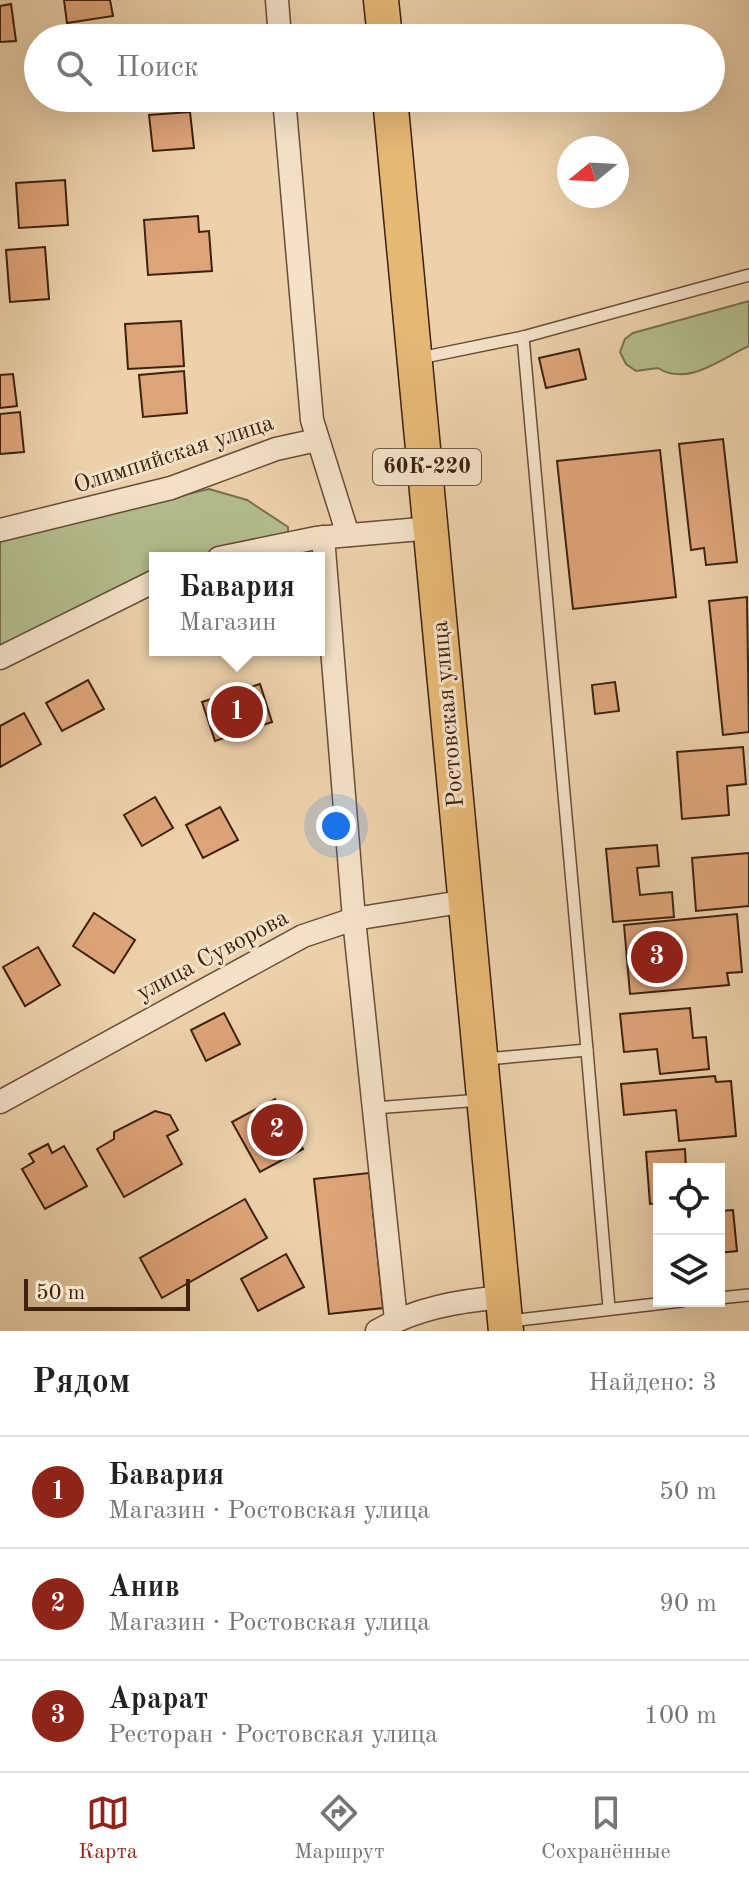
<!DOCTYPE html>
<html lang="ru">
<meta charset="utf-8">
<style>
body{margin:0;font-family:"Old Standard TT",serif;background:#f2f2f2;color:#222}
.controls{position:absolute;right:24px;bottom:24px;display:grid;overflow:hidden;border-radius:0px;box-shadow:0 8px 32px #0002}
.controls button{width:72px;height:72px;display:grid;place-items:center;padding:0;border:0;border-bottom:2px solid #e0e0e0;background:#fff;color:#222;font:40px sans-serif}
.compass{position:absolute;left:557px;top:136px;width:72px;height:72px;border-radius:50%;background:#fff;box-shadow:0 8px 32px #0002;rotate:252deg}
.scale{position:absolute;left:24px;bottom:20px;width:166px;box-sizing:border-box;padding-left:8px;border:4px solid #3e210e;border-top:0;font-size:22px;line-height:28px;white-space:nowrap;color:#3e210e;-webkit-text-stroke:6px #f3e1c8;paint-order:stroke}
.you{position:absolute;left:336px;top:826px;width:28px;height:28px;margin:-20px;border:6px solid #fff;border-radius:50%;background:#1a73e8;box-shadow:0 0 0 12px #1a73e833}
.badge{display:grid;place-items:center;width:52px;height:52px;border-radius:50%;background:#8f2418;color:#fff;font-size:26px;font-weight:700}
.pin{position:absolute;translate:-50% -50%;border:4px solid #fff;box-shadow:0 2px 8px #0006}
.popup{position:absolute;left:149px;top:552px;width:176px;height:104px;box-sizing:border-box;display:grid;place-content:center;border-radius:0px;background:#fff;filter:drop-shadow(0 2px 6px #0005);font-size:26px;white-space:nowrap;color:#767676}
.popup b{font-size:30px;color:#222}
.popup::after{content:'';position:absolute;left:50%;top:100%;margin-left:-16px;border:16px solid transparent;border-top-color:#fff}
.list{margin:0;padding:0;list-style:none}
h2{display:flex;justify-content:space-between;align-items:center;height:104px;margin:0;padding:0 32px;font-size:34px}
h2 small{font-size:26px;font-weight:400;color:#767676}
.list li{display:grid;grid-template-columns:52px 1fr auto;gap:24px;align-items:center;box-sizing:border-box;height:112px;padding:0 32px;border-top:2px solid #e0e0e0}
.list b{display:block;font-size:30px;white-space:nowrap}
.list p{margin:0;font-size:26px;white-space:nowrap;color:#767676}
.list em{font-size:26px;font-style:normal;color:#767676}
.icon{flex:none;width:44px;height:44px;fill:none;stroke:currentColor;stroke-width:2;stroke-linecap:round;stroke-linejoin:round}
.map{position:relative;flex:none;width:749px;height:1331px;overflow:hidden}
.search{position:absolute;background:#fff;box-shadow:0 8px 32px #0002;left:24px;right:24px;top:24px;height:88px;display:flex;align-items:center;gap:20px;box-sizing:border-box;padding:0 28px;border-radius:44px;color:#767676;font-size:30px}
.sheet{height:440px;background:#fff}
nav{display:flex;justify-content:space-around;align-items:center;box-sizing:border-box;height:112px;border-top:2px solid #e0e0e0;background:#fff;font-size:22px;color:#767676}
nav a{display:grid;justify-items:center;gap:4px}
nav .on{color:#8f2418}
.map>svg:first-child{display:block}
</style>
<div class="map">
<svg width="749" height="1331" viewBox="0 0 749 1331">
<rect width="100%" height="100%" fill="#ecd1ab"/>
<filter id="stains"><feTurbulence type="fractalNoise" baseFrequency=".0025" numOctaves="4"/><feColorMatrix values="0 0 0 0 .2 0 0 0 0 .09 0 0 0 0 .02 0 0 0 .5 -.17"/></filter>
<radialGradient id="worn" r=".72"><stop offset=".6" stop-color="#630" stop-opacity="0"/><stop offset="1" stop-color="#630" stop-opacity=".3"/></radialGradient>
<g fill="#b3bd8d" stroke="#786f4e" stroke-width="2">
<path d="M 749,301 L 749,346 C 720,359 688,387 658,368 L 636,371 L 626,364 L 620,352 L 625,339 L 633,333 Z"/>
<path d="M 209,489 L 247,500 L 288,527 L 288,535 L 204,558 L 155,558 L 155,576 L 0,648 L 0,539 Z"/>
</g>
<g fill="#dea479" stroke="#3e210e" stroke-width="2">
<path d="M 64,0 L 110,0 L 113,16 L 67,23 Z"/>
<path d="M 11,4 L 16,41 L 0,42 L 0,6 Z"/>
<path d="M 189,26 L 189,38 L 148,38 L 147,29 Z"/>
<path d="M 190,112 L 194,148 L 153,151 L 149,115 Z"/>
<path d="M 65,180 L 68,225 L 19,228 L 16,183 Z"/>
<path d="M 198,216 L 199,232 L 209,231 L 212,271 L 148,275 L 144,220 Z"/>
<path d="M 45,247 L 49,299 L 10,302 L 6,250 Z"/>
<path d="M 181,321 L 184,366 L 128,369 L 125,324 Z"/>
<path d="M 579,349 L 586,379 L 546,388 L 539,358 Z"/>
<path d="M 184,371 L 187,413 L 143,417 L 139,375 Z"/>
<path d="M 13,374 L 17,406 L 0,408 L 0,375 Z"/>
<path d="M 20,412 L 24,452 L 0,454 L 0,414 Z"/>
<path d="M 723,439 L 737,562 L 706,565 L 704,548 L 691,550 L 679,444 Z"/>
<path d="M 660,450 L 676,597 L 573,609 L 557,461 Z"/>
<path d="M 747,597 L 749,732 L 723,735 L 709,601 Z"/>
<path d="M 88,680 L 104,709 L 62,731 L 46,703 Z"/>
<path d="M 615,682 L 619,711 L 595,714 L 592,685 Z"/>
<path d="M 260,684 L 272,722 L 215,741 L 202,702 Z"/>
<path d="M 24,713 L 41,744 L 0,767 L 0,726 Z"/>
<path d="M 743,747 L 746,784 L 727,786 L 729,815 L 682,819 L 677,752 Z"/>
<path d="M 155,797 L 173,828 L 142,846 L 124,815 Z"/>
<path d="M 220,807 L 238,840 L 203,858 L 186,825 Z"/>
<path d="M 657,845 L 659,866 L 637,868 L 640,895 L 672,892 L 674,917 L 613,922 L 606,849 Z"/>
<path d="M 749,853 L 749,906 L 696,911 L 692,858 Z"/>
<path d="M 94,913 L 135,940 L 114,973 L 73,946 Z"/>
<path d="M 737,914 L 742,972 L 727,973 L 729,985 L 630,994 L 624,925 Z"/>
<path d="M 38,947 L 60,985 L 25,1006 L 3,967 Z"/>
<path d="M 690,1008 L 693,1038 L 706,1037 L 709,1069 L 660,1074 L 657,1049 L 624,1052 L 620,1014 Z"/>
<path d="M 224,1013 L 240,1044 L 206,1061 L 191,1030 Z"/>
<path d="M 715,1076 L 716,1082 L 731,1081 L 736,1136 L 679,1141 L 676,1110 L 624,1115 L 621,1084 Z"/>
<path d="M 275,1099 L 303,1149 L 260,1172 L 232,1122 Z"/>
<path d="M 155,1111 L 170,1115 L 178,1130 L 167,1136 L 182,1164 L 124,1197 L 97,1149 L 114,1139 L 114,1132 Z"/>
<path d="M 48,1144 L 52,1153 L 64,1146 L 87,1186 L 45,1209 L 22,1169 L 34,1162 L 29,1154 Z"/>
<path d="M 685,1149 L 686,1169 L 659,1169 L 659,1203 L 650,1204 L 646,1152 Z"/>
<path d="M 369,1173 L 383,1308 L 329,1314 L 314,1179 Z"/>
<path d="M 245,1199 L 267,1238 L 162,1298 L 140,1258 Z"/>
<path d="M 733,1210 L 737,1251 L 719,1253 L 719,1211 Z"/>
<path d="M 286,1254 L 304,1287 L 258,1311 L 241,1279 Z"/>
</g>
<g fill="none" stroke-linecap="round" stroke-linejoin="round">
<g stroke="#6a4d35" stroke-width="14">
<g id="lane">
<path d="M 523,337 L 587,1050"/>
<path d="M 420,358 L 523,337 L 749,275"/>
<path d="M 486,1059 L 587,1050 L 609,1308"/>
<path d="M 374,1108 L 481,1100"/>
<path d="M 719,1298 L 749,1295"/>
<path d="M 510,1321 L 682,1301"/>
</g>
</g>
<g stroke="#6a4d35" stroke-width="25">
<g id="street">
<path d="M 277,0 L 280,38"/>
<path d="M 284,98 L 312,420 L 348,535"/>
<path d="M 0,530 L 171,488 L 276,449 L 317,440"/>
<path d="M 323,537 L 354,919 L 396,1320"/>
<path d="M 219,558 L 316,538 L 432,528"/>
<path d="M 0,658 L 155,581"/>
<path d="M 0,1102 L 303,936 L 354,919 L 467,901"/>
<path d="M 377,1331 C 416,1308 459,1301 503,1297"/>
</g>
</g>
<g stroke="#3e210e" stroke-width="37">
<g id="primary">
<path d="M 381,0 L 385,38"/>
<path d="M 390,98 L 506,1331"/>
</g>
</g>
<use href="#lane" stroke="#f3e1c8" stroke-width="11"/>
<use href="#street" stroke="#f3e1c8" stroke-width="22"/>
<use href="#primary" stroke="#e6b876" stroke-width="34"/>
</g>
<g text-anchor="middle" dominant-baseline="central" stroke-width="6" stroke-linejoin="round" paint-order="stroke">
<rect fill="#f3e1c8" stroke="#745b46" stroke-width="2" x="373" y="449" width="108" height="36" rx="6"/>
<g font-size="22" font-weight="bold" fill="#3e210e">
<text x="427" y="467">60К-220</text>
</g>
<g font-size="24" fill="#3e210e" stroke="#f3e1c8">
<text transform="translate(174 455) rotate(-18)">Олимпийская улица</text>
<text transform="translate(449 714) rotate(-95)">Ростовская улица</text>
<text transform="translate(213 956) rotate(-28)">улица Суворова</text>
</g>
</g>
<rect width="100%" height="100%" filter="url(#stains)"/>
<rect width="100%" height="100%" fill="url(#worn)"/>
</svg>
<div class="controls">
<button><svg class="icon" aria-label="locate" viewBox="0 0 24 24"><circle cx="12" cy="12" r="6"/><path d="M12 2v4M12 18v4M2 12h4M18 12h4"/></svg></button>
<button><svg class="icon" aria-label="layers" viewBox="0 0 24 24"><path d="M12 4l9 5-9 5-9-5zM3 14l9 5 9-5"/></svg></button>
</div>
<svg class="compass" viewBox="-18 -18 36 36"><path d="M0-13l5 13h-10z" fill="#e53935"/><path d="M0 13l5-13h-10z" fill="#767676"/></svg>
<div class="scale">50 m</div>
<div class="you"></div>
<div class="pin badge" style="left:237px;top:712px">1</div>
<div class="popup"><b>Бавария</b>Магазин</div>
<div class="pin badge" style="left:277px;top:1130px">2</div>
<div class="pin badge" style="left:657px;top:957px">3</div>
<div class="search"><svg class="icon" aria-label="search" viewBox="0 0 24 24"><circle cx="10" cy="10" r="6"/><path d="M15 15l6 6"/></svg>Поиск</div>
</div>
<section class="sheet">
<h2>Рядом<small>Найдено: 3</small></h2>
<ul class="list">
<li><span class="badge">1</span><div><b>Бавария</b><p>Магазин · Ростовская улица</p></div><em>50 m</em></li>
<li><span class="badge">2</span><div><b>Анив</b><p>Магазин · Ростовская улица</p></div><em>90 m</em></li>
<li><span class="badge">3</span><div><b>Арарат</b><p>Ресторан · Ростовская улица</p></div><em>100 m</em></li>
</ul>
</section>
<nav>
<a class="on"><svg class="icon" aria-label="map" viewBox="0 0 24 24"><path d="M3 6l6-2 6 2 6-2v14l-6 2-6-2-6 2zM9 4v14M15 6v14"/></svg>Карта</a>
<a><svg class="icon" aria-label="directions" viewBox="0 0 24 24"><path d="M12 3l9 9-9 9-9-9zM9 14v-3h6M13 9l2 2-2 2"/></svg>Маршрут</a>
<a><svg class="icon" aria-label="saved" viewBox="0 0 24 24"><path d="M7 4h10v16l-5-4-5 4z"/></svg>Сохранённые</a>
</nav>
